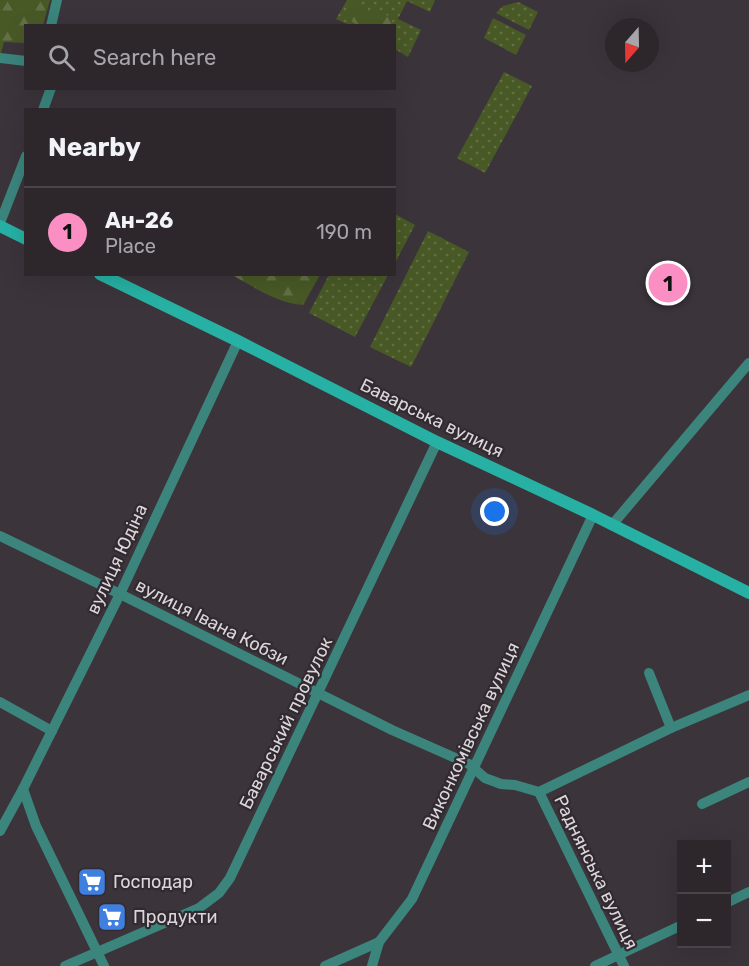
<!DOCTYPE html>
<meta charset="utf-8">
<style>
body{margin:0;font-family:Rubik,sans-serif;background:#352f34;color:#f1f3f6}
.controls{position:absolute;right:18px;bottom:18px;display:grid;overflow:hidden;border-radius:0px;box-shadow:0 6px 24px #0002}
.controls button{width:54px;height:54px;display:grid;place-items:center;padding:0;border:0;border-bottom:2px solid #484448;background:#2d272c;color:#f1f3f6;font:30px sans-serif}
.compass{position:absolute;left:605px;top:18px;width:54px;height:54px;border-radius:50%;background:#2d272c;box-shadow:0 6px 24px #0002;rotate:200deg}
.you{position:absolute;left:495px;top:512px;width:21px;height:21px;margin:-15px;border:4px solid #fff;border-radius:50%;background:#1a73e8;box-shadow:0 0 0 9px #1a73e833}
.badge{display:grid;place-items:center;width:39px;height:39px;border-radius:50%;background:#fb8fc4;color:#111;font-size:20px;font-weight:700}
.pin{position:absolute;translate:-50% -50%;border:3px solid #fff;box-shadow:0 2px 6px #0006}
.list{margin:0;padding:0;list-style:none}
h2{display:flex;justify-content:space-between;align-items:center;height:78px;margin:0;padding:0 24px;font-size:26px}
h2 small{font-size:20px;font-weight:400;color:#a7a5a9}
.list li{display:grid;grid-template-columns:39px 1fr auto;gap:18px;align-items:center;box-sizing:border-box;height:90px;padding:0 24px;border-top:2px solid #484448}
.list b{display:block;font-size:22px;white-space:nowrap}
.list p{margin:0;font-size:20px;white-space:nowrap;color:#a7a5a9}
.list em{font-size:20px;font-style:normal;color:#a7a5a9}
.icon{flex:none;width:33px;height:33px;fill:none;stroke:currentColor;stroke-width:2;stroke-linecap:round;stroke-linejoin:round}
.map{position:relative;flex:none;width:749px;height:966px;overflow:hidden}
.search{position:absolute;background:#2d272c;box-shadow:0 6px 24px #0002;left:24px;top:24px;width:372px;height:66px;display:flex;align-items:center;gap:15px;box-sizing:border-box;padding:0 21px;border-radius:0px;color:#a7a5a9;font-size:22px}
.panel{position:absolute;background:#2d272c;box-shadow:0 6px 24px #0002;left:24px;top:108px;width:372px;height:168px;border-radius:0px}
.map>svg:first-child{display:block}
</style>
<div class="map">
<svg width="749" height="966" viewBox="0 0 749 966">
<defs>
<pattern id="grass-dots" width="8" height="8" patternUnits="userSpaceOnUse" patternTransform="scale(1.5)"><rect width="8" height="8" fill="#495926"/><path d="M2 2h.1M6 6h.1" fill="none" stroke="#637045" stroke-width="1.8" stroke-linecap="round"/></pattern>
<pattern id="forest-firs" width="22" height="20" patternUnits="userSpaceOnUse" patternTransform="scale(1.5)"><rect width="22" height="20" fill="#495926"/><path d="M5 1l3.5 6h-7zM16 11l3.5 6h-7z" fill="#637045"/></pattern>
</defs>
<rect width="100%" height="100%" fill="#3c343b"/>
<g fill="url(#grass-dots)">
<path d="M 347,0 L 435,0 L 430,12 L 407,1 L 398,19 L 421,30 L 408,57 L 395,49 L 394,26 L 349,25 L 336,19 Z"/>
<path d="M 518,2 L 538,12 L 529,30 L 496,13 L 503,6 Z"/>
<path d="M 493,18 L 526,35 L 516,55 L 484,38 Z"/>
<path d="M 504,72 L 532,86 L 485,173 L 457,158 Z"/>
<path d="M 395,214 L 415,225 L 395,263 Z"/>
<path d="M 428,231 L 469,252 L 411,367 L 370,347 Z"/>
<path d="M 329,275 L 388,275 L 355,337 L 309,313 Z"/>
</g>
<g fill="url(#forest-firs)">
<path d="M 0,0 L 50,0 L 43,25 L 26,26 L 25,43 L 4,42 L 0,57 Z"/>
<path d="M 347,0 L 356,0 L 363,12 L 382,13 L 391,17 L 393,25 C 371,26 342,33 347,0 Z"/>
<path d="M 232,275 L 320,275 L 303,305 C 277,303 254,287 232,275 Z"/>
</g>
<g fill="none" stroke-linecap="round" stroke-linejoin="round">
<g stroke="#3b857d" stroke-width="10">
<path d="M 51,26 L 57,0"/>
<path d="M 0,58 L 26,61"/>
<path d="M 43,110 L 51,88"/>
<path d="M 0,223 L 26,156"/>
<path d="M 612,525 L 749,363"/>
<path d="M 0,536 L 120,594 L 392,730 L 469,764 L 485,778 L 501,784 L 515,785 L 539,792 L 671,728 L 749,695"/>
<path d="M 649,673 L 671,728"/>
<path d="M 0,702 L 52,731"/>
<path d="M 23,789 L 36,826 L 104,966"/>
<path d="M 539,792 L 624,966"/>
<path d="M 702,804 L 749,782"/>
<path d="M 0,831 L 23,789 L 120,594 L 238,341"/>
<path d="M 726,903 L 749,892"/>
<path d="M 65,966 L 199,908 L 219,893 L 230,878 L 437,442"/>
<path d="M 325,966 L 379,942"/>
<path d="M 372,966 L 379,942 L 412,899 L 593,515"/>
<path d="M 595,966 L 682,925"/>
</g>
<g stroke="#26b1a4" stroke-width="12">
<path d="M 0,226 L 26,239"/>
<path d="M 100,274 L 238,341 L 437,442 L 593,515 L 749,593"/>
</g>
</g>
<defs>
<g id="supermarket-square" transform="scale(1.5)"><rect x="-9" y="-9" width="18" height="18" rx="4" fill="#3f7fe0" stroke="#322a31"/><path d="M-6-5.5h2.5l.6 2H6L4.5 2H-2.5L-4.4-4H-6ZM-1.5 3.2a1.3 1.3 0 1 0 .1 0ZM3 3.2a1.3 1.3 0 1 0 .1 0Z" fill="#fff"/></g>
</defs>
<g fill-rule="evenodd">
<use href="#supermarket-square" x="92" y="882"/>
<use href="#supermarket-square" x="112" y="917"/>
</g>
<g text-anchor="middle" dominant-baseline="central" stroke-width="4.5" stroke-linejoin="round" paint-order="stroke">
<g font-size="18" fill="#dbd6da" stroke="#322a31">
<text transform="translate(432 418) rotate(26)">Баварська вулиця</text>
<text transform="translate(117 559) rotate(-65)">вулиця Юдіна</text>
<text transform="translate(212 622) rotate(27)">вулиця Івана Кобзи</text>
<text transform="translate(286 723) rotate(-64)">Баварський провулок</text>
<text transform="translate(471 736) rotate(-65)">Виконкомівська вулиця</text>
<text transform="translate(596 872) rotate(64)">Раднянська вулиця</text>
</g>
<g font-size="18" fill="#dbd6da" stroke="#322a31" text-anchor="start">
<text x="113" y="882">Господар</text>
<text x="133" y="917">Продукти</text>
</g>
</g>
</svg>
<div class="controls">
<button>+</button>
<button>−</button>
</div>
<svg class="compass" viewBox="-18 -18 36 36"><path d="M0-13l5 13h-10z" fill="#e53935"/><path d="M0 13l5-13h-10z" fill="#a7a5a9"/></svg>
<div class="you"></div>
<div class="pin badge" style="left:668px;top:283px">1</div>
<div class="search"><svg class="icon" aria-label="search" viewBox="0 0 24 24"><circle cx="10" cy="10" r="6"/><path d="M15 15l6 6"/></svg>Search here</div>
<section class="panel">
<h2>Nearby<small></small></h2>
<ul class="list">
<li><span class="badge">1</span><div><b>Ан-26</b><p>Place</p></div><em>190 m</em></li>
</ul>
</section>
</div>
